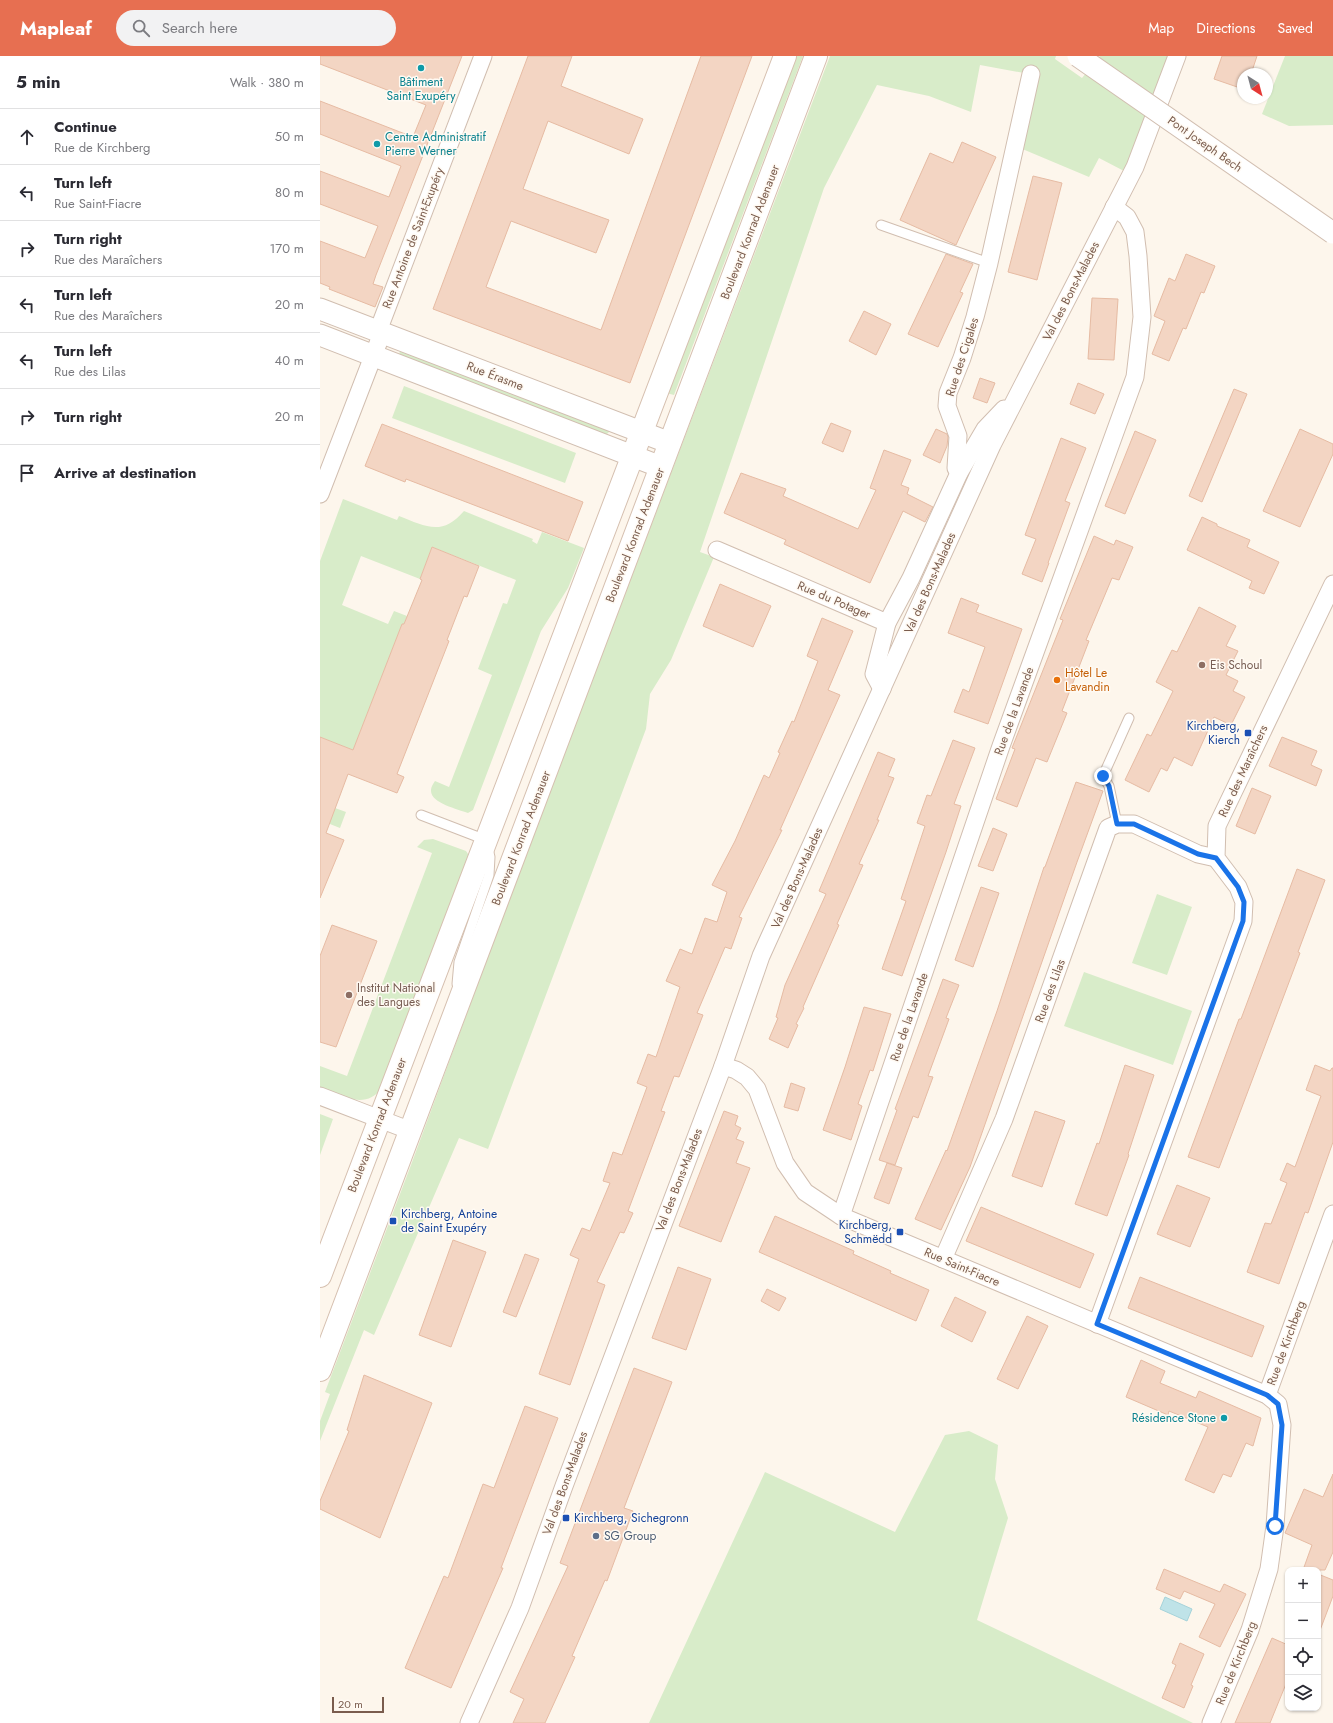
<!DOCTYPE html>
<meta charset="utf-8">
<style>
body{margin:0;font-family:Jost,sans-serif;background:#f2f2f3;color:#2b2b33}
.controls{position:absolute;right:12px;bottom:12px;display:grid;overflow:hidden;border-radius:8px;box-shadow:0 1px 3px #0004}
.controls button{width:36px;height:36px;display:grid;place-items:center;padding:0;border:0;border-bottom:1px solid #e1e1e2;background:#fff;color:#2b2b33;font:20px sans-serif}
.compass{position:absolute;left:917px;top:12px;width:36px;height:36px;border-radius:50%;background:#fff;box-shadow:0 1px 3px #0004;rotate:144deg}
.scale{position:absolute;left:12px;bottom:10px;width:52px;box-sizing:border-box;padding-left:4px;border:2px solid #7a5c4d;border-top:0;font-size:11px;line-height:14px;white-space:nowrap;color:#7a5c4d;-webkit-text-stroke:3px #fffaf3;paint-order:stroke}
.stop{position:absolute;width:12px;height:12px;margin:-9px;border:3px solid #1a73e8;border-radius:50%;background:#fff}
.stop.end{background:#1a73e8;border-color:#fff;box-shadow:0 1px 4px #0008}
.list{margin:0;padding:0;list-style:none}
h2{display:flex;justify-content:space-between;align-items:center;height:52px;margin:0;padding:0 16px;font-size:17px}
h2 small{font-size:13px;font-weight:400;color:#7c7c81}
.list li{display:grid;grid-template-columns:26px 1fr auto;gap:12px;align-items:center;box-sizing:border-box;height:56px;padding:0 16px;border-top:1px solid #e1e1e2}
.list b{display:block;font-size:15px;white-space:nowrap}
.list p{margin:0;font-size:13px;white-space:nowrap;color:#7c7c81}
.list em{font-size:13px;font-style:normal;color:#7c7c81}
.icon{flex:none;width:22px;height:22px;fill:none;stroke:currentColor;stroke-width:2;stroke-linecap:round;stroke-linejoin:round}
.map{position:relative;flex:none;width:1013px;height:1667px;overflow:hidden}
header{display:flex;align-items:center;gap:24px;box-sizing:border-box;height:56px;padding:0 20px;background:#e76f51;color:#fff}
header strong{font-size:19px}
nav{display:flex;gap:22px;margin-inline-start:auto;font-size:14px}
.search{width:280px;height:36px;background:#f2f2f3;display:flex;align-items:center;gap:10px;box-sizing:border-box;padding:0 14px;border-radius:22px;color:#7c7c81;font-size:15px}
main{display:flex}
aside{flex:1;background:#fff}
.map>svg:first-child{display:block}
</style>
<header>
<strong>Mapleaf</strong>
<div class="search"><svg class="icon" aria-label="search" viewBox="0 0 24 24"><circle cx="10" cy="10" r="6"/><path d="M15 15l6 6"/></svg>Search here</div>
<nav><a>Map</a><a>Directions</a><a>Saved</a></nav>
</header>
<main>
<aside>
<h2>5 min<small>Walk · 380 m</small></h2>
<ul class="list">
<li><svg class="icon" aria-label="ahead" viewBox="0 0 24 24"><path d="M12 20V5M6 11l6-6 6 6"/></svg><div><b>Continue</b><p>Rue de Kirchberg</p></div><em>50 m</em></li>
<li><svg class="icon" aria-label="left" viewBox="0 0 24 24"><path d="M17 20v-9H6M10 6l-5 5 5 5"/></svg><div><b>Turn left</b><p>Rue Saint-Fiacre</p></div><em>80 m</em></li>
<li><svg class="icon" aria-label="right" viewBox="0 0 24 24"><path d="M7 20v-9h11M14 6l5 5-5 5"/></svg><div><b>Turn right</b><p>Rue des Maraîchers</p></div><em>170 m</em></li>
<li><svg class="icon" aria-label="left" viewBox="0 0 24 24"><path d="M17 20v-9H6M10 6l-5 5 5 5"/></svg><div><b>Turn left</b><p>Rue des Maraîchers</p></div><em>20 m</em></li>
<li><svg class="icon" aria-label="left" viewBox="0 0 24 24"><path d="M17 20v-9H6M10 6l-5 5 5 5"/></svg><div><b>Turn left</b><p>Rue des Lilas</p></div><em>40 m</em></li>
<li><svg class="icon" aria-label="right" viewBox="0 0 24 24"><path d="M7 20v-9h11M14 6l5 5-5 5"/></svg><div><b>Turn right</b></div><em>20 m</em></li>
<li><svg class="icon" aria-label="arrive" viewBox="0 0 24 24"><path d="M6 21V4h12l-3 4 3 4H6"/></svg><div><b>Arrive at destination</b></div></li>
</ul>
</aside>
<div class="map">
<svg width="1013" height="1667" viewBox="0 0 1013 1667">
<rect width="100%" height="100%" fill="#fdf6ec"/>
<g fill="#d8ecc9">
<path d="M 474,0 L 483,0 L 354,339 L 346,337 Z"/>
<path d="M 510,0 L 736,0 L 735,3 L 762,22 L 780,0 L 848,0 L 804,115 L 779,102 L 769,121 L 700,92 L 715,19 L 660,9 L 651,56 L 609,40 L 557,29 L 504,132 L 380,496 L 394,501 L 351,604 L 330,638 L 326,673 L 168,1093 L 139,1082 L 54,1279 L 44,1274 L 0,1385 L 0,1365 L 10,1338 L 5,1336 L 91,1109 L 202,808 Z"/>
<path d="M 965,0 L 1013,0 L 1013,69 L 969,70 L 942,58 Z"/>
<path d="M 80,294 L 288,373 L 289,376 L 286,379 L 79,300 Z"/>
<path d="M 84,330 L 256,397 L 245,427 L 72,362 Z"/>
<path d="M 23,443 L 77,464 L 79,460 C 105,470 122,481 144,455 L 213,483 L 212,485 L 217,488 L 222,476 L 264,492 L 248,532 L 221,575 L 153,754 L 148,757 C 138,753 110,747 111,734 C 111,731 113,728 115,725 L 129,731 L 172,619 L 158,613 L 183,547 L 187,548 L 196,524 L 112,491 L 100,523 L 41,500 L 22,549 L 68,568 L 74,555 L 87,560 L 84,568 L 82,568 L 33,694 L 0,681 L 0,505 Z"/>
<path d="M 0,750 L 15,752 L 26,756 L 20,772 L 0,764 Z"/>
<path d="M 113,783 L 146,795 L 150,801 L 63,1031 C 45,1055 23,1040 0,1031 L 0,1010 L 27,1020 L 112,797 L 97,791 L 104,784 Z"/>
<path d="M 837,838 L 872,851 L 847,919 L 812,907 Z"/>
<path d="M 764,916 L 872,955 L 853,1009 L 744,970 Z"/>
<path d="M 0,1058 L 13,1063 L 0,1099 Z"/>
<path d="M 649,1375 L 678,1389 L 675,1423 L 688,1462 L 657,1564 L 873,1667 L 329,1667 L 445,1416 L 575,1476 L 625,1379 Z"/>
</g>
<path fill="#bfe3e8" stroke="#a5d3da" d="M 845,1541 L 872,1553 L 867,1565 L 840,1553 Z"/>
<g fill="#f3d5c3" stroke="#e6bba3">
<path d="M 0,0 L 142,0 L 56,219 L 53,228 L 63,231 L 55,251 L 9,233 L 10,231 L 0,227 L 0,185 L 45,202 L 58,170 L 0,148 L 0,115 L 69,141 L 81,110 L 0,78 L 0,45 L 93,81 L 106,49 L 0,8 Z"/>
<path d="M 208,0 L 252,0 L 241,30 L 323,63 L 309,98 L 228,65 L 203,133 L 289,164 L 276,197 L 191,165 L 166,231 L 281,274 L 381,0 L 432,0 L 310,327 L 113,253 Z"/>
<path d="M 902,0 L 937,0 L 931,18 L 923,18 L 923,33 L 894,23 Z"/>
<path d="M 642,86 L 676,101 L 636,189 L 580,164 L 610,97 L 633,107 Z"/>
<path d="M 713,120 L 742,127 L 717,224 L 688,216 Z"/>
<path d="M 626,198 L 653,208 L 640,236 L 643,237 L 618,291 L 588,278 Z"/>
<path d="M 866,198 L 895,210 L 884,237 L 881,236 L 866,273 L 863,272 L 849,305 L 832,298 L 845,265 L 834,260 L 849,222 L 855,225 Z"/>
<path d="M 772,242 L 798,243 L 794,304 L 768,303 Z"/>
<path d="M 544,255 L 571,268 L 556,299 L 529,285 Z"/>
<path d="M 660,322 L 675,327 L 667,347 L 653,342 Z"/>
<path d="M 758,327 L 784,338 L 775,358 L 750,348 Z"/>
<path d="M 914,333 L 927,338 L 882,446 L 869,440 Z"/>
<path d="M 511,367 L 531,375 L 523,396 L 502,387 Z"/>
<path d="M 62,368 L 263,446 L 248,485 L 86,423 L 85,426 L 45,410 Z"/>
<path d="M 616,373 L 627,378 L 628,381 L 627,390 L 620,407 L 603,399 Z"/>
<path d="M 980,373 L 1013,388 L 1013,398 L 980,471 L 943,455 Z"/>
<path d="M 815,375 L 836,384 L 805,458 L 785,450 Z"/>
<path d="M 741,382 L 766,392 L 745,445 L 750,447 L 728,507 L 729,507 L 722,526 L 702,518 L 716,483 L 705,479 Z"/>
<path d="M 564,394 L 591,404 L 581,429 L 589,432 L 587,438 L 613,451 L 605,466 L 583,455 L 550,527 L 464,488 L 466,484 L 404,457 L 421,417 L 466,433 L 463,440 L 538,473 L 556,434 L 550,432 Z"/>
<path d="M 882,461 L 897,468 L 897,470 L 930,484 L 927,491 L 959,506 L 944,538 L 929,532 L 932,525 L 867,494 Z"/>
<path d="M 774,480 L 794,489 L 796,484 L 813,491 L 799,524 L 792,522 L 766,584 L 769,585 L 742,655 L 747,657 L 727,706 L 716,702 L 697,751 L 676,743 L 695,693 L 692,692 L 743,564 L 740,563 Z"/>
<path d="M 112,491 L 159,510 L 147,541 L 144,540 L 127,584 L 129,585 L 77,718 L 84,721 L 77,737 L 28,718 L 6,777 L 24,784 L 0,842 L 0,681 L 33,694 L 82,568 L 84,568 L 102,524 L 100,523 Z"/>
<path d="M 400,528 L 451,550 L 433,591 L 383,570 Z"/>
<path d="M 641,542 L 659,549 L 656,556 L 702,573 L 668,668 L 634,656 L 643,633 L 649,636 L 665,591 L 628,577 Z"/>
<path d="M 879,551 L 916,570 L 906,590 L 918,595 L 906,619 L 918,625 L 913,635 L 925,641 L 911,669 L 894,661 L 872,710 L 854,701 L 847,715 L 841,712 L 829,736 L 805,724 L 827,678 L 831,680 L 853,635 L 836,626 L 852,594 L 857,596 Z"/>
<path d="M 502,562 L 533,575 L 508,634 L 520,639 L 460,774 L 462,774 L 419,861 L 422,862 L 411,893 L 405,891 L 377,957 L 383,959 L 359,1021 L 354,1020 L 341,1055 L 345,1056 L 308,1155 L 313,1157 L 304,1177 L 300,1176 L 277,1226 L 285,1229 L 250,1329 L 219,1318 L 259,1203 L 250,1199 L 262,1172 L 270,1175 L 290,1127 L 283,1125 L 293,1096 L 302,1099 L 327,1031 L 317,1027 L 328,998 L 336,1001 L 360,931 L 346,925 L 360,893 L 372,898 L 385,862 L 397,866 L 407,836 L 392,829 L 415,785 L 444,719 L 449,722 L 460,697 L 458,696 L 472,665 L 474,666 L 498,605 L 487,600 Z"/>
<path d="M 962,681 L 997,695 L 991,709 L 1002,714 L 996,730 L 949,710 Z"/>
<path d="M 633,684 L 655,692 L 634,748 L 641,750 L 626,796 L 582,920 L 562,913 L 586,845 L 581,843 L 605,770 L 597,767 L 607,739 L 611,740 Z"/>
<path d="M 558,696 L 575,703 L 568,720 L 574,722 L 557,764 L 559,764 L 539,808 L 543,809 L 517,868 L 519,869 L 483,951 L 484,952 L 476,968 L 478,969 L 468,992 L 449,983 L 458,962 L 456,961 L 465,929 L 506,838 L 499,835 Z"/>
<path d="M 756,726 L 783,735 L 757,806 L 650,1111 L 621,1174 L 595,1163 L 626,1094 L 627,1095 L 677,955 L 724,811 L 725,811 Z"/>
<path d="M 932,732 L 951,740 L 935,778 L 916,770 Z"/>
<path d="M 673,772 L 687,778 L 673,815 L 658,810 Z"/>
<path d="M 977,813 L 1005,824 L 978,896 L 980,897 L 899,1112 L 868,1101 L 919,963 L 921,963 Z"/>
<path d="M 661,831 L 679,837 L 653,911 L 635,904 Z"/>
<path d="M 12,869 L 57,885 L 16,991 L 0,986 L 0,900 Z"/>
<path d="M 623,923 L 639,929 L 626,962 L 629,963 L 608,1020 L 613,1021 L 598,1062 L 593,1060 L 575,1109 L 559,1104 L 577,1054 L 575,1053 Z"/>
<path d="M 544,951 L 571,958 L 553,1015 L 550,1014 L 538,1048 L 542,1050 L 531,1084 L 503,1074 L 525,1011 Z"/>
<path d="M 805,1009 L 834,1019 L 808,1098 L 809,1099 L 787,1160 L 755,1148 L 777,1087 L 779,1088 Z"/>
<path d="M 995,1009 L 1010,1015 L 1012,1012 L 1013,1012 L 1013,1086 L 988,1157 L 985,1156 L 959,1228 L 927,1216 L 945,1167 L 951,1168 L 967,1127 L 960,1124 L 967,1107 L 975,1111 L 1001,1040 L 986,1034 Z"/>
<path d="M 471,1027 L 485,1032 L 478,1055 L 464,1051 Z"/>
<path d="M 404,1055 L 418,1060 L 415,1069 L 421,1072 L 416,1083 L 424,1086 L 416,1107 L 430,1112 L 401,1186 L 359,1170 Z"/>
<path d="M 715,1055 L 745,1065 L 722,1131 L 692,1120 Z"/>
<path d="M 567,1107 L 582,1112 L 569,1148 L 554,1142 Z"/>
<path d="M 857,1129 L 890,1142 L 870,1191 L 837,1178 Z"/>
<path d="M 661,1151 L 774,1198 L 760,1232 L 646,1185 Z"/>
<path d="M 455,1160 L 534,1195 L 533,1198 L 571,1215 L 570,1217 L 609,1234 L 596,1265 L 439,1196 Z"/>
<path d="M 133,1184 L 166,1196 L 131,1291 L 99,1279 Z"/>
<path d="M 205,1198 L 219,1203 L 196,1261 L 183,1256 Z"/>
<path d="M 358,1211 L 391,1223 L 366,1294 L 332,1282 Z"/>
<path d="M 820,1221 L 944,1270 L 932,1301 L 808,1252 Z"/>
<path d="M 447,1233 L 466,1242 L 459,1255 L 441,1245 Z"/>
<path d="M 635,1241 L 666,1256 L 652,1286 L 621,1270 Z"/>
<path d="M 707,1260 L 728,1270 L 698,1333 L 677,1323 Z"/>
<path d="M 821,1304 L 845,1315 L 840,1327 L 876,1342 L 879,1335 L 941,1362 L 933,1390 L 926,1387 L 911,1421 L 903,1418 L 894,1437 L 865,1424 L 888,1371 L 849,1355 L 848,1359 L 806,1341 Z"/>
<path d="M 314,1312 L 352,1326 L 304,1452 L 313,1455 L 287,1525 L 285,1524 L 252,1600 L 255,1601 L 225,1667 L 193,1667 L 204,1643 L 190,1636 L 248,1510 L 240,1507 Z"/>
<path d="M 44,1319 L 112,1347 L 60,1482 L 0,1453 L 0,1445 L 29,1375 L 27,1374 Z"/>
<path d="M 205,1350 L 238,1362 L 181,1512 L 183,1512 L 131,1632 L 85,1612 L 124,1520 L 128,1522 L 163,1428 L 174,1432 Z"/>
<path d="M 1013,1418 L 1013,1496 L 1005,1514 L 983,1514 L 992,1489 L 965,1477 L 984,1433 L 1003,1441 Z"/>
<path d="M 844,1513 L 900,1536 L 904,1528 L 926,1538 L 900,1591 L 879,1581 L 895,1548 L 864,1535 L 860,1543 L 836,1533 Z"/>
<path d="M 998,1518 L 1013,1524 L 1013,1540 L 999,1577 L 998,1576 Z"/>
<path d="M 952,1582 L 968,1589 L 968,1623 L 950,1667 L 915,1667 Z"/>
<path d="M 860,1587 L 884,1598 L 871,1629 L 873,1630 L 864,1652 L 842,1642 L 856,1609 L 852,1607 Z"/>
</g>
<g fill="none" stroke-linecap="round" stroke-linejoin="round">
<g stroke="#d1beb0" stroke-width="11">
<g id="service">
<path d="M 561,169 L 669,207"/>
<path d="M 101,759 L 166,784 L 170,801 L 169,819 L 139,906 L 137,928"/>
<path d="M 797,768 L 789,730 L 783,720 L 809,662"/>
</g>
</g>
<g stroke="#d1beb0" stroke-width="19">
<g id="minor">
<path d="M 58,275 L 163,0"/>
<path d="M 639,417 L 636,412 L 638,380 L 627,350 L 628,337 L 642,302 L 655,261 L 669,207 L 711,18"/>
<path d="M 0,438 L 62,277"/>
<path d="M 397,494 L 567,567 L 554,618 L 562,633"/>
<path d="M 567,567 L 591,522 L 639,417 L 665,373 L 684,353"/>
<path d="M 403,1010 L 416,1014 L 427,1021 L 437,1033 L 465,1107 L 485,1136 L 521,1160 L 947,1339 L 958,1348 L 962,1369 L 955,1470 L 949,1513 L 930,1574 L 891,1667"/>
<path d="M 0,1040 L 91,1075"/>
<path d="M 521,1160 L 681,690 L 815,321 L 822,261 L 818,200 L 815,176 L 807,161 L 794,151"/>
<path d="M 623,1203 L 684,1063 L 788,772 L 797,768 L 814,768 L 878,798 L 896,802"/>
<path d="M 777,1268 L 923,865 L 924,846 L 918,831 L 896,802 L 897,770 L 1013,528"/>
<path d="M 947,1339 L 1013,1158"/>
<path d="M 149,1667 L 200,1552 L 244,1430 L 403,1010 L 441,900 L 672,389 L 815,111 L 857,0"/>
</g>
</g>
<g stroke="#d1beb0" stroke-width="23">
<g id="tertiary">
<path d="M 0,253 L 350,387"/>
<path d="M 0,279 L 341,411"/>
</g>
</g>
<g stroke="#d6c0b0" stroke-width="24">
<g id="secondary">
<path d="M 0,1220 L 465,0"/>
<path d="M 0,1314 L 496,0"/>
</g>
</g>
<use href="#service" stroke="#fff" stroke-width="9"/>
<use href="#minor" stroke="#fff" stroke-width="17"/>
<use href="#tertiary" stroke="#fff" stroke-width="21"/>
<use href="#secondary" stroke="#fff" stroke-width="22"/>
<g stroke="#d1beb0" stroke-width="23" stroke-linecap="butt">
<path id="tertiary-bridge" d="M 758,0 L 1013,177"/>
</g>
<use href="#tertiary-bridge" stroke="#fff" stroke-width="21"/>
</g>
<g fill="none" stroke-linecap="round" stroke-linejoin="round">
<path stroke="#1a73e8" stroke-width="5" d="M 783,720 L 789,730 L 797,768 L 814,768 L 878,798 L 896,802 L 918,831 L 924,846 L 923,865 L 777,1268 L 947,1339 L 958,1348 L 962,1369 L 955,1470"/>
</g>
<g fill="#0f9aa8" stroke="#fffaf3" stroke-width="1.5">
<circle cx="101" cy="12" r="4"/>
<circle cx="57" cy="88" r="4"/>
<circle cx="904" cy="1362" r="4"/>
</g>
<g fill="#8d6e63" stroke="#fffaf3" stroke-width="1.5">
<circle cx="882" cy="609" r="4"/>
<circle cx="29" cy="939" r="4"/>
</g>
<circle fill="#e8710a" stroke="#fffaf3" stroke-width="1.5" cx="737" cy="624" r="4"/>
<g fill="#1a4fb4" stroke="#fffaf3" stroke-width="1.5">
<rect x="924" y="673" width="8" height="8" rx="2"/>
<rect x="69" y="1161" width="8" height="8" rx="2"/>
<rect x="576" y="1172" width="8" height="8" rx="2"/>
<rect x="242" y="1458" width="8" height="8" rx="2"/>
</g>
<circle fill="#5c6f8a" stroke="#fffaf3" stroke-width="1.5" cx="276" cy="1480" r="4"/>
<g text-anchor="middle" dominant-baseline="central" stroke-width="3" stroke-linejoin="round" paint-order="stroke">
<g font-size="12" fill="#0d838f" stroke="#fffaf3">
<text x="101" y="26">Bâtiment<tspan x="101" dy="14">Saint Exupéry</tspan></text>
<text x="65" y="81" text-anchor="start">Centre Administratif<tspan x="65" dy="14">Pierre Werner</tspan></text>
<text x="896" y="1362" text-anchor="end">Résidence Stone</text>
</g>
<g font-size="12" fill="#7a5c4d" stroke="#fffaf3">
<text transform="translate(885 88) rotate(35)">Pont Joseph Bech</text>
<text transform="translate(430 176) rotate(-69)">Boulevard Konrad Adenauer</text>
<text transform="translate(93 182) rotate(-69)">Rue Antoine de Saint-Exupéry</text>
<text transform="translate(751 235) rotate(-63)">Val des Bons-Malades</text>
<text transform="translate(642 301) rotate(-72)">Rue des Cigales</text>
<text transform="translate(175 320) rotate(21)">Rue Érasme</text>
<text transform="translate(315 479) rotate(-69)">Boulevard Konrad Adenauer</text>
<text transform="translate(610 527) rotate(-66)">Val des Bons-Malades</text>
<text transform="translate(514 544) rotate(23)">Rue du Potager</text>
<text transform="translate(694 655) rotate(-70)">Rue de la Lavande</text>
<text transform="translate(923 715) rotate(-65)">Rue des Maraîchers</text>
<text transform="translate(201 782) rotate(-69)">Boulevard Konrad Adenauer</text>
<text transform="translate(477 822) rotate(-66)">Val des Bons-Malades</text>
<text transform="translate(730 935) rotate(-70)">Rue des Lilas</text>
<text transform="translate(589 961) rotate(-71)">Rue de la Lavande</text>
<text transform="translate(57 1069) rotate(-69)">Boulevard Konrad Adenauer</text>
<text transform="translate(359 1124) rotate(-69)">Val des Bons-Malades</text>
<text transform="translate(642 1211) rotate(23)">Rue Saint-Fiacre</text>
<text transform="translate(966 1287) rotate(-70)">Rue de Kirchberg</text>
<text transform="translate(245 1427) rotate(-70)">Val des Bons-Malades</text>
<text transform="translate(916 1607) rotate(-68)">Rue de Kirchberg</text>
</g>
<g font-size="12" fill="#785e54" stroke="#fffaf3" text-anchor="start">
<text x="890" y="609">Eis Schoul</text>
<text x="37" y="932">Institut National<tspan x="37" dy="14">des Langues</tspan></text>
</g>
<g font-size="12" fill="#c56008" stroke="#fffaf3" text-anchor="start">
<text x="745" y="617">Hôtel Le<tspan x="745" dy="14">Lavandin</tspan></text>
</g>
<g font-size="12" fill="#164399" stroke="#fffaf3" text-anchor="end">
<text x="920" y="670">Kirchberg,<tspan x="920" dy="14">Kierch</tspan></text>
<text x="81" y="1158" text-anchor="start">Kirchberg, Antoine<tspan x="81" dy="14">de Saint Exupéry</tspan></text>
<text x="572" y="1169">Kirchberg,<tspan x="572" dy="14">Schmëdd</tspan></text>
<text x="254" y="1462" text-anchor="start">Kirchberg, Sichegronn</text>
</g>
<g font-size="12" fill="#4e5e75" stroke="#fffaf3" text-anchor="start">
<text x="284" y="1480">SG Group</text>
</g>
</g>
</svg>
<div class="controls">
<button>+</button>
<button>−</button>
<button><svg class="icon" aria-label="locate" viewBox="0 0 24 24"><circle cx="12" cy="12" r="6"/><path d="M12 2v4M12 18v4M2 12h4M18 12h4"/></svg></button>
<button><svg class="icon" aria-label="layers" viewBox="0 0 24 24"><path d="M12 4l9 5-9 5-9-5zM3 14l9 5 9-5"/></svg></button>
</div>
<svg class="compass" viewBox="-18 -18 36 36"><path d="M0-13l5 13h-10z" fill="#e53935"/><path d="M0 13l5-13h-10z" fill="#7c7c81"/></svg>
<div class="scale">20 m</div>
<div class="stop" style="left:955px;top:1470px"></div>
<div class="stop end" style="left:783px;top:720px"></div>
</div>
</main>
